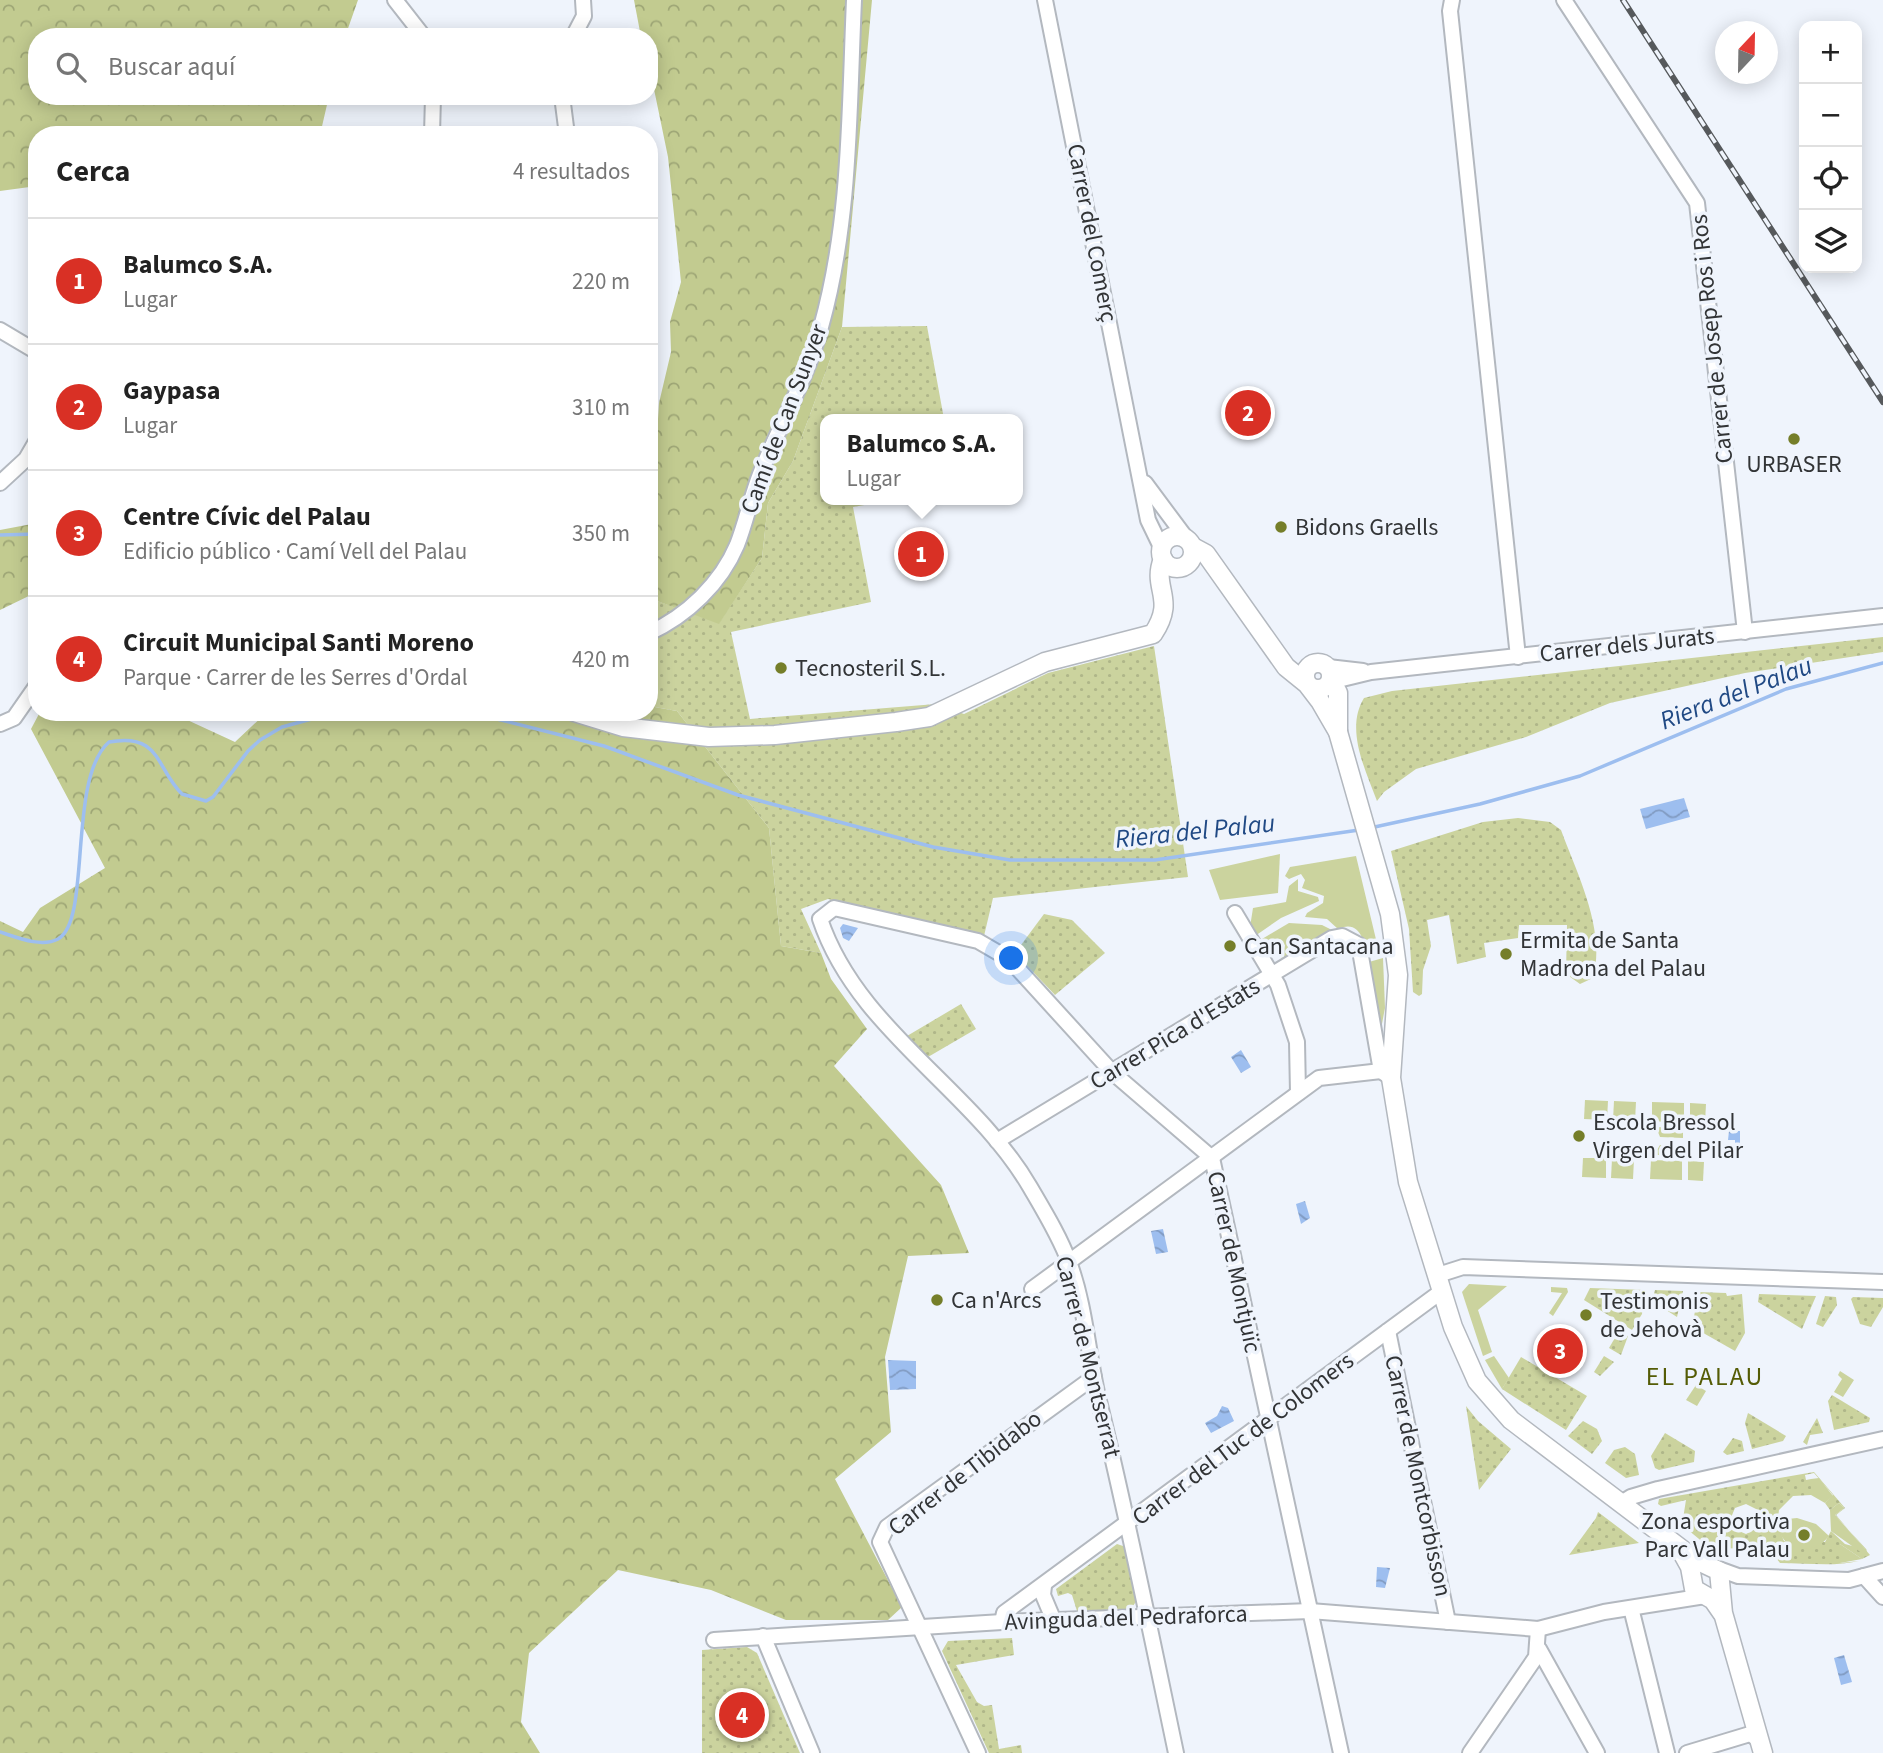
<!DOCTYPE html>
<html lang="es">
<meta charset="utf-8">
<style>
body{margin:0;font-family:"Source Sans 3",sans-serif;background:#f2f2f2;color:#222}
.controls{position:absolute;right:21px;top:21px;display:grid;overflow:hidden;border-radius:14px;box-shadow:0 4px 18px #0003}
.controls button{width:63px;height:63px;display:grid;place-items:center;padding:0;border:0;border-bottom:2px solid #e0e0e0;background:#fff;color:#222;font:35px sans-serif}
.compass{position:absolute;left:1715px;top:21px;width:63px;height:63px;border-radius:50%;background:#fff;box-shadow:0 4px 18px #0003;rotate:22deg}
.you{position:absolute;left:1012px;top:959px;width:24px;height:24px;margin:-18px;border:5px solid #fff;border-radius:50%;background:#1a73e8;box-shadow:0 0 0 10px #1a73e833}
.badge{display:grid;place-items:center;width:46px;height:46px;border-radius:50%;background:#d93025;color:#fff;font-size:23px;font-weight:700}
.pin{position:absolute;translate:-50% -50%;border:4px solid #fff;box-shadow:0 2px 7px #0006}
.popup{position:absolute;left:820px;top:414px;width:203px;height:91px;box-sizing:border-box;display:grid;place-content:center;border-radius:14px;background:#fff;filter:drop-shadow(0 2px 5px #0005);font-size:23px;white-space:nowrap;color:#767676}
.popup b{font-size:26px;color:#222}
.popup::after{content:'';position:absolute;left:50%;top:100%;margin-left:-14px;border:14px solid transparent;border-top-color:#fff}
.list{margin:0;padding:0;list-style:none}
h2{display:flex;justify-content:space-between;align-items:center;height:91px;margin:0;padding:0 28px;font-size:30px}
h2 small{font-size:23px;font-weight:400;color:#767676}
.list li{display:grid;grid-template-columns:46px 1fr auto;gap:21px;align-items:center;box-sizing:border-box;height:126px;padding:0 28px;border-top:2px solid #e0e0e0}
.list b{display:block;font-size:26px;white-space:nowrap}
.list p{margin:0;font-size:23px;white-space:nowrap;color:#767676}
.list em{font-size:23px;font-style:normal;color:#767676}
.icon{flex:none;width:38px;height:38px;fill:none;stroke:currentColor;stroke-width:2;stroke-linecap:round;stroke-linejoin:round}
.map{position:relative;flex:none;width:1883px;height:1753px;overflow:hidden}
.search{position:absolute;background:#fff;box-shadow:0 4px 18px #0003;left:28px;top:28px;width:630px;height:77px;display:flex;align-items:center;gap:18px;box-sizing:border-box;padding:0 24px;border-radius:28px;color:#767676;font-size:26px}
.panel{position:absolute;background:#fff;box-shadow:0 4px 18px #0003;left:28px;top:126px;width:630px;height:595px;border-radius:28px}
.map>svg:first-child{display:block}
</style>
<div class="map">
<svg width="1883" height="1753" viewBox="0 0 1883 1753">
<defs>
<pattern id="grass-dots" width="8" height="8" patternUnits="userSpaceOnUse" patternTransform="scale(1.75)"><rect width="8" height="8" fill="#cbd39e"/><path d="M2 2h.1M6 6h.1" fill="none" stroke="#afb689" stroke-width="1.8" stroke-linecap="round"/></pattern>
<pattern id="forest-crowns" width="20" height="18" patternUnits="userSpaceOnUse" patternTransform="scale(1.75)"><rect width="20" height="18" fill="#c2cb90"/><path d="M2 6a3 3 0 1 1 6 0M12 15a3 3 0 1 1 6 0" fill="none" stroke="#9ea676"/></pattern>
<pattern id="water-waves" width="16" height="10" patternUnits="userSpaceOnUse" patternTransform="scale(1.75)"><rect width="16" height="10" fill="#9dbeef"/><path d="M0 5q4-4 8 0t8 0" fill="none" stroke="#819bc2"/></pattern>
</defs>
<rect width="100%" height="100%" fill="#eff4fc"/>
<g fill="url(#grass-dots)" fill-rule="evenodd">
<path d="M 927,326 L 944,419 L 825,419 L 825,500 L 893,500 L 853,507 L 871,602 L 731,632 L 750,719 L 936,704 L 964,714 L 1048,673 L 1154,646 L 1188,877 L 993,898 L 984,936 L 828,899 L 801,909 L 821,953 L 781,946 L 769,828 L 677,711 L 649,706 L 649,598 L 719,623 L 762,558 L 768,503 L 793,461 L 842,327 Z"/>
<path d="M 1883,637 L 1883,652 L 1745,673 L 1610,703 L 1526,737 L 1416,769 L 1384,792 L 1377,801 C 1365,769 1345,729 1364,698 L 1392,691 Z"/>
<path d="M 1518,818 L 1550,822 L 1561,830 C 1578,876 1606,930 1593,978 L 1580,984 L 1566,974 L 1567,925 L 1519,925 L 1518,938 L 1484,943 L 1486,957 L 1457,964 L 1449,915 L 1427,920 L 1431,946 L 1423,970 L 1422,994 L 1419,996 L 1413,992 L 1409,929 L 1391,851 L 1483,822 Z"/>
<path d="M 1044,914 L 1072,920 L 1105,953 L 1055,995 L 1015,953 Z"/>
<path d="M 961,1004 L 976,1029 L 928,1057 L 907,1036 Z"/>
<path d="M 1590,1288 L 1645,1290 L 1642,1314 L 1632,1330 L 1584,1300 Z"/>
<path d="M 1655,1290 L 1683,1291 L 1677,1317 L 1652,1301 Z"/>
<path d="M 1698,1292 L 1726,1293 L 1727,1296 L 1742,1294 L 1745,1333 L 1735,1351 L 1698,1330 L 1694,1317 Z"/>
<path d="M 1759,1294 L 1816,1296 L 1802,1329 L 1758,1302 Z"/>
<path d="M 1825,1296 L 1836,1297 L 1837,1305 L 1823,1327 L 1816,1324 Z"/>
<path d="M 1853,1297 L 1883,1298 L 1883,1307 L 1871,1327 L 1860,1324 L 1851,1299 Z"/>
<path d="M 1619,1331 L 1628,1336 L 1621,1355 L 1609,1348 Z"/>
<path d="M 1604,1356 L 1614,1362 L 1600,1376 L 1594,1372 Z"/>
<path d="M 1521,1357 L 1587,1396 L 1566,1430 L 1502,1389 Z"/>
<path d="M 1832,1395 L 1870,1418 L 1869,1422 L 1834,1430 L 1828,1401 Z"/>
<path d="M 1466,1406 L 1478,1421 L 1511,1449 L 1479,1490 Z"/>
<path d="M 1748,1413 L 1786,1436 L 1783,1441 L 1752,1449 L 1745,1423 Z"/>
<path d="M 1817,1418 L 1823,1433 L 1810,1435 L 1807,1445 L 1803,1442 Z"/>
<path d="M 1583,1421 L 1597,1429 L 1602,1441 L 1592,1454 L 1568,1436 Z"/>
<path d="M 1665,1433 L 1695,1451 L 1694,1462 L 1659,1470 L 1655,1468 L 1651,1456 Z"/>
<path d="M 1733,1438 L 1742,1441 L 1744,1451 L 1727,1455 L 1723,1452 Z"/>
<path d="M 1625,1447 L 1635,1454 L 1639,1475 L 1626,1478 L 1605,1463 L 1614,1450 Z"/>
<path d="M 1814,1472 L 1845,1508 L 1836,1515 L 1870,1555 L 1862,1559 L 1840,1544 L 1840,1563 L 1859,1561 C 1834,1567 1806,1563 1780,1563 L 1769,1549 L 1710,1548 L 1682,1525 L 1686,1500 L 1661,1506 L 1658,1504 L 1659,1499 ZM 1814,1473 L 1833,1495 L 1825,1503 L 1830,1510 L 1839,1503 L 1844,1508 L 1835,1515 L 1867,1550 L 1845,1544 L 1831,1531 L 1825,1542 L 1784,1541 L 1777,1525 L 1779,1510 L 1793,1496 L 1811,1495 L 1811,1479 L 1806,1480 L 1805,1475 ZM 1746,1504 L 1758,1510 L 1761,1520 L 1758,1528 L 1746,1534 L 1734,1529 L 1730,1520 L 1735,1508 Z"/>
<path d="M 1598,1512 L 1639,1543 L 1569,1555 L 1596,1518 Z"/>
<path d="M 1117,1544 L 1126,1547 L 1137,1600 L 1131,1609 L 1077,1611 L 1072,1595 L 1068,1593 L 1058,1596 L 1056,1589 Z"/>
<path d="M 1012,1638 L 1014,1655 L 956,1665 L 977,1702 L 984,1706 L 992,1705 L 999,1749 L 1021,1745 L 1022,1753 L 989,1753 L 942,1651 L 948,1641 Z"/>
<path d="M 747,1647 L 757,1653 L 800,1753 L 702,1753 L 702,1650 Z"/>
</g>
<g fill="url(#forest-crowns)">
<path d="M 0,0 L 358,0 L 345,37 L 37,37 L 37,96 L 329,96 L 320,135 L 37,135 L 37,186 L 0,191 Z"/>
<path d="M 634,0 L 872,0 L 842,327 L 793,461 L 768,503 L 762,558 L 719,624 L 649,598 L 649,466 L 656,451 L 659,403 L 671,352 L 670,322 L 681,282 L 668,157 L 649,65 L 649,37 L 641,37 Z"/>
<path d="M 37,523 L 37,592 L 0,610 L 0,530 Z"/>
<path d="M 649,706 L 677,711 L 769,828 L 781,946 L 821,953 L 831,979 L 867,1029 L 834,1066 L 941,1185 L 969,1253 L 908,1256 L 885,1357 L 891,1432 L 835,1479 L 902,1607 L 888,1620 L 786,1620 L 711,1590 L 618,1570 L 529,1653 L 521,1722 L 540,1753 L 0,1753 L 0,921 L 23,932 L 40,908 L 105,868 L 31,729 L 40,712 L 170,712 L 235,742 L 267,712 L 649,712 Z"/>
</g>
<g fill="#cbd39e">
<path d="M 1280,854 L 1278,893 L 1220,900 L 1209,870 Z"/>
<path d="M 1356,856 L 1380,956 L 1368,957 C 1364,941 1360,919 1338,929 L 1327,919 L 1305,917 L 1307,913 L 1323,903 L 1324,896 L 1302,888 L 1305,880 L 1301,874 L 1289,879 L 1285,876 L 1290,867 Z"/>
<path d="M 1298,879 L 1298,891 L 1318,897 L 1319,901 L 1281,918 L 1255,936 L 1250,927 L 1253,908 L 1286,902 L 1289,886 Z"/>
<path d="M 1289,923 L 1322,925 L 1332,930 L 1281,960 L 1285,945 L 1280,943 L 1277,947 L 1274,945 L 1271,965 L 1257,942 Z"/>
<path d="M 1383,958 L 1385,1008 L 1380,1034 L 1369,962 Z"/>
<path d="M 1585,1100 L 1608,1101 L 1607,1120 L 1584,1119 Z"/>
<path d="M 1614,1101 L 1636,1102 L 1635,1121 L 1613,1120 Z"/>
<path d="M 1652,1102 L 1684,1103 L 1684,1123 L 1652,1121 Z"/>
<path d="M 1690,1103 L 1706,1104 L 1705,1123 L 1690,1123 Z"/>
<path d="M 1656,1127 L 1683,1128 L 1683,1138 L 1660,1137 Z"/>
<path d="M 1660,1145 L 1683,1146 L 1683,1155 L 1654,1155 Z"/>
<path d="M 1583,1158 L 1606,1158 L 1606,1178 L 1582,1177 Z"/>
<path d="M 1612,1159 L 1634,1159 L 1633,1179 L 1611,1178 Z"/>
<path d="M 1651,1160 L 1682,1161 L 1682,1180 L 1650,1179 Z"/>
<path d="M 1688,1161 L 1704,1162 L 1703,1181 L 1688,1180 Z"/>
<path d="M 1469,1284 L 1507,1286 L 1478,1310 L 1492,1352 L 1483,1356 L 1462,1292 Z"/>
<path d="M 1551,1287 L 1567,1288 L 1568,1292 L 1553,1316 L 1549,1313 L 1562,1293 L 1551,1292 Z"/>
<path d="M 1494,1356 L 1509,1378 L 1502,1389 L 1485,1360 Z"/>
<path d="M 1840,1371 L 1854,1380 L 1843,1397 L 1834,1392 L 1842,1379 L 1838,1375 Z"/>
<path d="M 1696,1385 L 1706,1391 L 1697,1406 L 1686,1400 Z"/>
<path d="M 1819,1478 L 1833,1496 L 1825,1503 L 1811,1495 L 1811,1479 Z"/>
<path d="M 1839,1503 L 1844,1508 L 1835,1515 L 1867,1551 L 1866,1556 L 1831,1531 L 1830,1510 Z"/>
<path d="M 1797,1518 L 1816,1524 L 1829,1536 C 1812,1559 1777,1550 1777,1520 Z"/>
<path d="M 1840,1544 L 1862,1559 L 1840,1563 Z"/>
</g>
<g fill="url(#water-waves)">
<path d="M 1684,798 L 1690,817 L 1646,829 L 1640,809 Z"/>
<path d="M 843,924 L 858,928 L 849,941 L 843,938 L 840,928 Z"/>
<path d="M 1241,1050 L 1251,1067 L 1241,1073 L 1231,1057 Z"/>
<path d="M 1729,1131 L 1740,1131 L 1740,1157 L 1728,1156 L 1728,1147 L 1735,1147 L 1735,1140 L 1728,1140 Z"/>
<path d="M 1305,1201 L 1310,1218 L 1301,1224 L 1296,1204 Z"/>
<path d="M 1163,1229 L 1168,1252 L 1156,1254 L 1151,1231 Z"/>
<path d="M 888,1360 L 916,1361 L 916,1389 L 890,1390 Z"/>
<path d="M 1222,1406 L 1228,1408 L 1234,1421 L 1211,1433 L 1205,1423 L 1217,1416 Z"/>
<path d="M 1377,1567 L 1390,1568 L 1385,1588 L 1376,1587 Z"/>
<path d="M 1844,1655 L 1852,1682 L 1841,1685 L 1834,1658 Z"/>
</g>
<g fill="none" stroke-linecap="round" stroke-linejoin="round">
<g stroke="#9dbeef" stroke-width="3.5">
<path d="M 0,535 L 37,534"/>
<path d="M 1370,828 L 1480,804 L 1580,776 L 1786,689 L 1883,663"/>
<path d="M 0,932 C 16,937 41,948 58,939 C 92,921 67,778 109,742 C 161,732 156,769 182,794 L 206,801 L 213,797 L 248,751 L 260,740 L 282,727 L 319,717 L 418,715 L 497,719 L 604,746 L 738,795 L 933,847 L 1010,860 L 1155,860 L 1359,830"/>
</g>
<g stroke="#b3b8bf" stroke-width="18">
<g id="minor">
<path d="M 395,0 L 424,37"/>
<path d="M 1045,0 L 1148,520 L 1162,549"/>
<path d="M 1452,0 L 1450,11 L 1518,657"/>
<path d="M 1564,0 L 1697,203 L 1745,632"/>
<path d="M 573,37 L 584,16 L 583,0"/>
<path d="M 562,96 L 567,135"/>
<path d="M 432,135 L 433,96"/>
<path d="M 0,330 L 37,352"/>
<path d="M 0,483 L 26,459 L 37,440"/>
<path d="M 1145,483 L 1186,538"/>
<path d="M 649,633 C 687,616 721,583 737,545 C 746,522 751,497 760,474 C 780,425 807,378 821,327 C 851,220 849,110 854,0"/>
<path d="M 1328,667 L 1363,671"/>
<path d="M 1331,679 L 1338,680 L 1371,672 L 1883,616"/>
<path d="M 0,724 L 14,718 L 37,685"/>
<path d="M 1235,913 L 1278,985 L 1297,1042 L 1298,1093"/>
<path d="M 997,1141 L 1332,938 L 1342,936 L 1359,945 L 1381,1071 L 1391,1078"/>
<path d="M 1438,1275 L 1463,1267 L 1883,1282"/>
<path d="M 1032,1289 L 1319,1078 L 1381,1071"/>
<path d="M 1388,1331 L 1448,1622"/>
<path d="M 1623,1502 L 1631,1497 L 1658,1489 L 1883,1439"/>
<path d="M 1716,1568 L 1738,1576 L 1849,1580 L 1883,1571"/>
<path d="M 1864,1576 L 1883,1597"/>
<path d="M 1044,1586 L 1043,1595 L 1054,1621"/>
<path d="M 1631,1608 L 1667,1753"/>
<path d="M 1002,1622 L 1004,1613 L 1442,1291"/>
<path d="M 763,1636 L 812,1753"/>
<path d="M 714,1640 L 1002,1622 L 1310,1611 L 1538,1629 L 1604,1612 L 1705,1596"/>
<path d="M 1539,1649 L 1597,1753"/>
<path d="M 978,1753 L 880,1542 L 887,1527 L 1094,1377"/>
<path d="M 1176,1753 C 1151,1634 1127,1515 1098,1397 C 1088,1353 1085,1304 1069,1262 C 1060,1237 1044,1211 1030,1187 C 973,1089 857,1030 820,919 L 834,908 L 978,941 L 1009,959 L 1112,1072 L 1212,1158 L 1341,1753"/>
<path d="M 1470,1753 L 1536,1657 L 1538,1629"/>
<path d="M 1687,1753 L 1750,1734 L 1759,1740"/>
</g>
</g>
<g stroke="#b3b8bf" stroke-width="21">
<g id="tertiary">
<circle cx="1177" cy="552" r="16"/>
<path d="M 1193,547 L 1206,554 L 1286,667 L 1307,684 L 1320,701 L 1338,732 L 1390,914 L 1398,975 L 1391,1078 L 1408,1182 L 1453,1327 L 1477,1381 L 1511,1420 L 1696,1560 L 1719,1571 L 1723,1613 L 1763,1753"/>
<circle cx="1318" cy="676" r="13"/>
<path d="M 1331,679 L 1338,693 L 1338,732"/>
<path d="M 574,712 L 623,727 L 709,737 L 775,735 L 896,722 L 929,717 L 1045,662 L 1153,634 C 1177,598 1151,589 1163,559"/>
<path d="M 1680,1549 L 1690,1567 L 1694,1589 L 1713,1600 L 1722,1613"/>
</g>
</g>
<use href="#minor" stroke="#fff" stroke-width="14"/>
<use href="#tertiary" stroke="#fff" stroke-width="18"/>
<g stroke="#56595c" stroke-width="6">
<path id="rail" d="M 1623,0 L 1883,402"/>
</g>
<use href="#rail" stroke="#eff4fc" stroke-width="3.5" stroke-dasharray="10" stroke-linecap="butt"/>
</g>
<g fill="#757e29" stroke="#eff4fc" stroke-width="2.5">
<circle cx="1794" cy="439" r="7"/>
<circle cx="1281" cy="527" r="7"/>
<circle cx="781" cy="668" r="7"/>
<circle cx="1230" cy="946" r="7"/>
<circle cx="1506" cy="954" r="7"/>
<circle cx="1579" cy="1136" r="7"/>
<circle cx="937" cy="1300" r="7"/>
<circle cx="1586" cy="1315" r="7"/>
<circle cx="1804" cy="1535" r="7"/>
</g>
<g text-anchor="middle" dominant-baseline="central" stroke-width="7" stroke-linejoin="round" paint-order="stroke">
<g font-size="24" fill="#323436" stroke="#eff4fc">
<text transform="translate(1092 233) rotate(79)">Carrer del Comerç</text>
<text transform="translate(1712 339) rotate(-96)">Carrer de Josep Ros i Ros</text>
<text transform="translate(784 419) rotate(-69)">Camí de Can Sunyer</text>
<text transform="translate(1627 645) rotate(-6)">Carrer dels Jurats</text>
<text transform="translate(1175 1034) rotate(-31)">Carrer Pica d'Estats</text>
<text transform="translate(1234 1262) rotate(78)">Carrer de Montjuïc</text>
<text transform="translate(1088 1357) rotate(76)">Carrer de Montserrat</text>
<text transform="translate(1243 1439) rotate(-37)">Carrer del Tuc de Colomers</text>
<text transform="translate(965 1473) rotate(-38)">Carrer de Tibidabo</text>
<text transform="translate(1418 1476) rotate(78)">Carrer de Montcorbisson</text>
<text transform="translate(1126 1618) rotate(-2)">Avinguda del Pedraforca</text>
</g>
<g font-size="24" fill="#323436" stroke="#eff4fc" text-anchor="start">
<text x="1794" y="464" text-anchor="middle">URBASER</text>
<text x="1295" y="527">Bidons Graells</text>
<text x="795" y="668">Tecnosteril S.L.</text>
<text x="1520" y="940">Ermita de Santa<tspan x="1520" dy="28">Madrona del Palau</tspan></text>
<text x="1244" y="946">Can Santacana</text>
<text x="1593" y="1122">Escola Bressol<tspan x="1593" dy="28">Virgen del Pilar</tspan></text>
<text x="951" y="1300">Ca n'Arcs</text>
<text x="1600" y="1301">Testimonis<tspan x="1600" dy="28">de Jehovà</tspan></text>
<text x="1790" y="1521" text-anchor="end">Zona esportiva<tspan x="1790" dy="28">Parc Vall Palau</tspan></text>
</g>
<g font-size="26" font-style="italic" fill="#204984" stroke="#eff4fc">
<text transform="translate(1736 693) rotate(-21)">Riera del Palau</text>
<text transform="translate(1195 831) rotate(-6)">Riera del Palau</text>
</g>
<g font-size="26" letter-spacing="2" fill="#555c06" stroke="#eff4fc">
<text x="1705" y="1376">EL PALAU</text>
</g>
</g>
</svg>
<div class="controls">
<button>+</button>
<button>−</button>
<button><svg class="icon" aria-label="locate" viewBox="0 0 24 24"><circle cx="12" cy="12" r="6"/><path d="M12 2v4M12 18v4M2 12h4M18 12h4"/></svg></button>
<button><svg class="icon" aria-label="layers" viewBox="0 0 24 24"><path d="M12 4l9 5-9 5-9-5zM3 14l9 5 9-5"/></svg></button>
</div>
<svg class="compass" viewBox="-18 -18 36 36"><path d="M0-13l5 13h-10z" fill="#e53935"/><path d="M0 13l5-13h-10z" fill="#767676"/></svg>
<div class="you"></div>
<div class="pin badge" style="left:921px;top:554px">1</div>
<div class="popup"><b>Balumco S.A.</b>Lugar</div>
<div class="pin badge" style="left:1248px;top:413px">2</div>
<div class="pin badge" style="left:1560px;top:1351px">3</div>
<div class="pin badge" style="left:742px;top:1715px">4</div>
<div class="search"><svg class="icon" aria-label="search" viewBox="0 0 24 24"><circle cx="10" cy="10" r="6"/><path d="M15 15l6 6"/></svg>Buscar aquí</div>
<section class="panel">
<h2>Cerca<small>4 resultados</small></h2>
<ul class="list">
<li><span class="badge">1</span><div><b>Balumco S.A.</b><p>Lugar</p></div><em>220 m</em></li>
<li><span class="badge">2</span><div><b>Gaypasa</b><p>Lugar</p></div><em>310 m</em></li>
<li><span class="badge">3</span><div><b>Centre Cívic del Palau</b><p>Edificio público · Camí Vell del Palau</p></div><em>350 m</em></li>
<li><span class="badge">4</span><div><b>Circuit Municipal Santi Moreno</b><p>Parque · Carrer de les Serres d'Ordal</p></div><em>420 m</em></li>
</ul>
</section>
</div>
